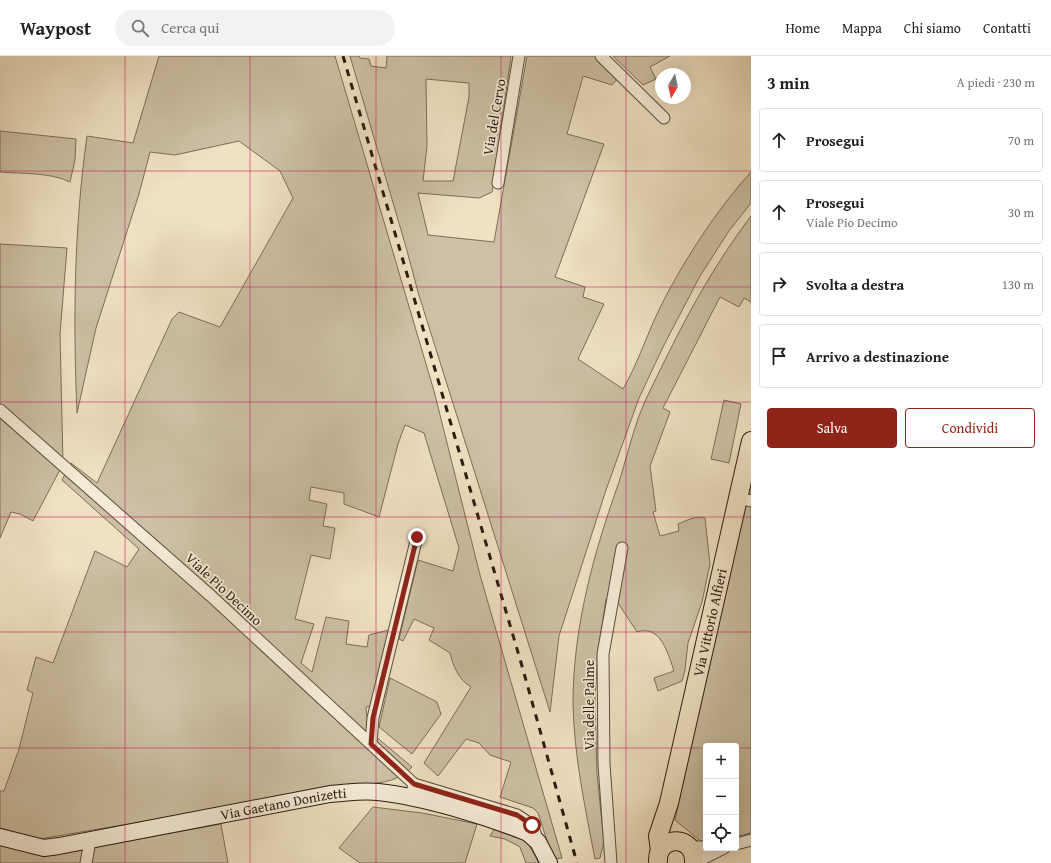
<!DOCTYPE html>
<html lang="it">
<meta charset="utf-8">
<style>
body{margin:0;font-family:"Gentium Book Plus",serif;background:#f2f2f2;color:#222}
.controls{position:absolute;right:12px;bottom:12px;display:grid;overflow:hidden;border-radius:4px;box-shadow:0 4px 16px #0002}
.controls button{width:36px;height:36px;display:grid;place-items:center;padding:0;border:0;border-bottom:1px solid #e0e0e0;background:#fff;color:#222;font:20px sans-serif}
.compass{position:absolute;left:655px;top:12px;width:36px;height:36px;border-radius:50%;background:#fff;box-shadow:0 4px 16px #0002;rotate:189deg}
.stop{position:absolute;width:12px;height:12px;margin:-9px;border:3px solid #8f2418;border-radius:50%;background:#fff}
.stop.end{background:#8f2418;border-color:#fff;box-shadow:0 1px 4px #0008}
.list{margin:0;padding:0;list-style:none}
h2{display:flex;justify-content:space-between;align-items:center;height:52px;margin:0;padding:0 16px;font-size:17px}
h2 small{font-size:13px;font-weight:400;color:#767676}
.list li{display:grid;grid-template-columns:26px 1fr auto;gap:12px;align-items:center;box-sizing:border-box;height:64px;margin:0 8px 8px;padding:0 8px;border:1px solid #e0e0e0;border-radius:4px}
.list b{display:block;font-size:15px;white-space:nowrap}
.list p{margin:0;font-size:13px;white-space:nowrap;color:#767676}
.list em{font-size:13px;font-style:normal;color:#767676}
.actions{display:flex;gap:8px;padding:12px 16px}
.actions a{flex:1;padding:9px 0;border:1px solid #8f2418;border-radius:4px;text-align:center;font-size:14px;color:#8f2418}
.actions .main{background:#8f2418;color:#fff}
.icon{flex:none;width:22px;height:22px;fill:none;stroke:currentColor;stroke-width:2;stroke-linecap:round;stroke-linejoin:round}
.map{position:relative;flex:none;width:751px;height:807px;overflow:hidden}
header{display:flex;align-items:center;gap:24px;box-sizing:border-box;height:56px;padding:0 20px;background:#fff;border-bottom:1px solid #e0e0e0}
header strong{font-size:19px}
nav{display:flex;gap:22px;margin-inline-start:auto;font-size:14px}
.search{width:280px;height:36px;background:#f2f2f2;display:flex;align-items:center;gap:10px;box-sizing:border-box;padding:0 14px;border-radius:22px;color:#767676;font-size:15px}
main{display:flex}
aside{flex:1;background:#fff}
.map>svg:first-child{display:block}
</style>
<header>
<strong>Waypost</strong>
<div class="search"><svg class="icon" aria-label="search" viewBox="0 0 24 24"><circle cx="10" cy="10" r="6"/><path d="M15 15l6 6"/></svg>Cerca qui</div>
<nav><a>Home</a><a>Mappa</a><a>Chi siamo</a><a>Contatti</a></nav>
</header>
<main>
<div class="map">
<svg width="751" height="807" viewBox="0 0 751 807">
<rect width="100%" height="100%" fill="#efe1c2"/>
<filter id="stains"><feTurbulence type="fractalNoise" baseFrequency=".005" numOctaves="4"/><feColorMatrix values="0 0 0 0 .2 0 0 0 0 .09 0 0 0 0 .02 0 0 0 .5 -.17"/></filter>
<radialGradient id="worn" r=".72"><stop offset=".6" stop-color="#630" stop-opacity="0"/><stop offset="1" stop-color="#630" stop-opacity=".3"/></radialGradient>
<g fill="#cdc0a4" stroke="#7b6e5a" fill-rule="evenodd">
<path d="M 159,0 L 335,0 L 434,335 L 480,519 L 562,802 L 553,803 L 538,757 L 533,752 L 500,741 L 511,706 L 490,699 L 479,687 L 466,683 L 438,720 L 424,707 L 471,631 C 459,624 453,610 450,597 L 429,584 L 434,572 L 414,563 L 403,585 L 399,583 L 418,504 L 453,515 L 459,492 L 424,377 L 405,369 L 398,388 L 379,461 L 344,448 L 344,437 L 311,431 L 309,444 L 327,448 L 323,470 L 335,472 L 330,503 L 311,499 L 295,563 L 314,568 L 301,607 L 312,616 L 326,561 L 349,565 L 346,588 L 367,591 L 369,579 L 389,574 L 373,650 L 366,651 L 368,674 L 412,711 C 400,724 384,727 367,728 L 39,783 L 0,772 L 0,735 L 4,735 L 19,693 L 33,637 L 27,634 L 36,601 L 53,607 L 95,495 L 127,511 L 139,493 L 62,424 L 71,407 L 97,427 L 172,263 L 179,256 L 220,271 L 293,142 L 280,115 L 239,85 L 175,99 L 150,96 L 139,138 L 96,272 L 77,357 C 73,264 74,172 87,80 L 133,87 Z"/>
<path d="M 350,0 L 359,0 L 360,2 L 369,3 L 371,10 L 386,12 L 387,0 L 511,0 L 492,136 L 479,142 L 418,137 L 428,179 L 494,186 L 527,0 L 596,0 L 618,22 L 612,29 L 583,20 L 582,24 L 567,78 L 604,88 L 555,221 L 585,231 L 583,241 L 604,248 L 578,303 L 623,333 C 637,309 646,281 658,256 C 680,210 717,153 751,116 L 751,147 L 729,175 L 700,220 L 664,289 L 639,342 L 606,434 L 559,580 L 550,656 L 418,236 L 406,191 ZM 426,23 L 469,27 L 469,41 L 453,125 L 423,125 L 427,90 Z"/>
<path d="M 613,0 L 670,0 L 650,11 L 656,23 L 643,29 Z"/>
<path d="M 0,75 L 76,83 L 75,104 L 70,126 C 50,116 22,118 0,116 Z"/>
<path d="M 751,160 L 751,246 L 744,242 L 739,251 L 720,241 L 663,352 L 670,356 L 650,410 L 656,455 L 653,456 L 660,480 L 679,475 L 678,468 C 685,465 697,459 705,462 L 710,508 L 702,546 L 688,587 L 685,614 L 682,625 L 658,635 L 654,622 L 674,615 C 668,598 661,568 637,576 L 618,547 L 606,543 L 598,596 L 595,642 L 597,718 L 604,786 L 600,802 L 595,803 C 585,751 574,700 573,647 C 573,571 594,496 619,426 C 626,404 631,382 639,360 C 646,341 656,323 665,304 C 690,253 717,205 751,160 Z"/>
<path d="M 0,188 L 67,192 L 60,278 L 63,408 L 33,465 L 20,458 L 11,456 L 0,482 Z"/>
<path d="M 724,344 L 741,348 L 729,407 L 711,403 Z"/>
<path d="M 751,424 L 751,777 L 736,781 L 736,690 L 706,690 L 706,789 L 705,789 L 675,764 L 742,452 L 748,439 Z"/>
<path d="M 390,622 L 437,646 L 441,658 L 412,698 L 379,671 Z"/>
<path d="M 373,751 L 422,757 L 477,768 L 465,807 L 360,807 L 339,792 Z"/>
<path d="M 221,768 L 228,807 L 0,807 L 0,787 L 57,798 Z"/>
<path d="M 495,772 L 525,782 L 539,807 L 526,807 L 520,791 L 505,783 L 490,780 Z"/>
</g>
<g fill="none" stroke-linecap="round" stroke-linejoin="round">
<g stroke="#5a4d3c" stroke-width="13">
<g id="street">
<path d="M 601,0 L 664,62"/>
<path d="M 498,127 L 519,0"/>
<path d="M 0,354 L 211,540 L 414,728 L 411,742"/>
<path d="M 738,442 L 751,445"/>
<path d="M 371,688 L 373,662 L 417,481"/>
<path d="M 414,728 L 517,759 L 532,769 L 538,785"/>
<path d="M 736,788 L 751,784"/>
<path d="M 690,791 L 706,791"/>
<path d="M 86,807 L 90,785"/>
<path d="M 611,807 L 604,708 L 603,598 L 622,492"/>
<path d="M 694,807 L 724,792"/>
</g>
</g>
<g stroke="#291c10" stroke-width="18">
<g id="secondary">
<path id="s1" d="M 0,781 L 44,792 L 59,790 L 330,738 C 346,737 362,734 378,736 C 424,741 486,760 528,777 L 538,786 L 549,807"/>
</g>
</g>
<g stroke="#291c10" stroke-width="20">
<g id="primary">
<path id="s2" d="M 660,795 L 658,780 L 669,747 L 751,385"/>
<path d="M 658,804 C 658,778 696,779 694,807"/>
</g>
</g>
<use href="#street" stroke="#f5ecd7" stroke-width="11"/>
<use href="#secondary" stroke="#f5ecd7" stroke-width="16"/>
<use href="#primary" stroke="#efe1c2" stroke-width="18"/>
<path stroke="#291c10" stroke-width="3" stroke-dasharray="7 7" stroke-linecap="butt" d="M 343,0 L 522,610 L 577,807"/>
</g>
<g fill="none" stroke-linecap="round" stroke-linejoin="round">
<path stroke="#8f2418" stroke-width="5" d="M 417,481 L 373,662 L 371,688 L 414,728 L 517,759 L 532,769"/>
</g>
<path fill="none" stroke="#c2185b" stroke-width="1" stroke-opacity="0.55" d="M 125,0 L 125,807M 250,0 L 250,807M 376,0 L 376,807M 501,0 L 501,807M 626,0 L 626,807M 0,115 L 751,115M 0,231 L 751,231M 0,346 L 751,346M 0,461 L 751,461M 0,576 L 751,576M 0,692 L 706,692M 736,692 L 751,692"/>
<g text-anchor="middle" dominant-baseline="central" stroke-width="3.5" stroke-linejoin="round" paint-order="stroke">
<g font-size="14" fill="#291c10" stroke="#f5ecd7">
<text transform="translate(494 61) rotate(-80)">Via del Cervo</text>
<text transform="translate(224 533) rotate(43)">Viale Pio Decimo</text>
<text stroke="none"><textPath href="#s2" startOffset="235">Via Vittorio Alfieri</textPath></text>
<text transform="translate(589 649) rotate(-90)">Via delle Palme</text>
<text stroke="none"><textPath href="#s1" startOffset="289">Via Gaetano Donizetti</textPath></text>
</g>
</g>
<rect width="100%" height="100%" filter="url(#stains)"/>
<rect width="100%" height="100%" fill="url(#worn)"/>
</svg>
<div class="controls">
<button>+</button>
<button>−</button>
<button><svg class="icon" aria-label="locate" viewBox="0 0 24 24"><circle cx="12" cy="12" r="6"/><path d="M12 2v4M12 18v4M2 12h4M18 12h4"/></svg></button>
</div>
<svg class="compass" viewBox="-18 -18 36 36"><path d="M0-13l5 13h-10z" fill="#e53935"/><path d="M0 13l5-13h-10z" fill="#767676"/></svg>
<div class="stop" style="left:532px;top:769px"></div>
<div class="stop end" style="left:417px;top:481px"></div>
</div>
<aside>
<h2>3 min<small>A piedi · 230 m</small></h2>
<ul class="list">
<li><svg class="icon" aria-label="ahead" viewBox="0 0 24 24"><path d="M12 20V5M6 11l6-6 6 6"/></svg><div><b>Prosegui</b></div><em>70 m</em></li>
<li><svg class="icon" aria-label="ahead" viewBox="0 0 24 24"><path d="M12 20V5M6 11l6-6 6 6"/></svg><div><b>Prosegui</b><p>Viale Pio Decimo</p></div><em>30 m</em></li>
<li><svg class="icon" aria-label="right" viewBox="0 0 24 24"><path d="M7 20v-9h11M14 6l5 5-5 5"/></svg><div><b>Svolta a destra</b></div><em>130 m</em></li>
<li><svg class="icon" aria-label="arrive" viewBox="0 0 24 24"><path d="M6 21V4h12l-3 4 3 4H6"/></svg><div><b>Arrivo a destinazione</b></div></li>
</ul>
<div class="actions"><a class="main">Salva</a><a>Condividi</a></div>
</aside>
</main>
